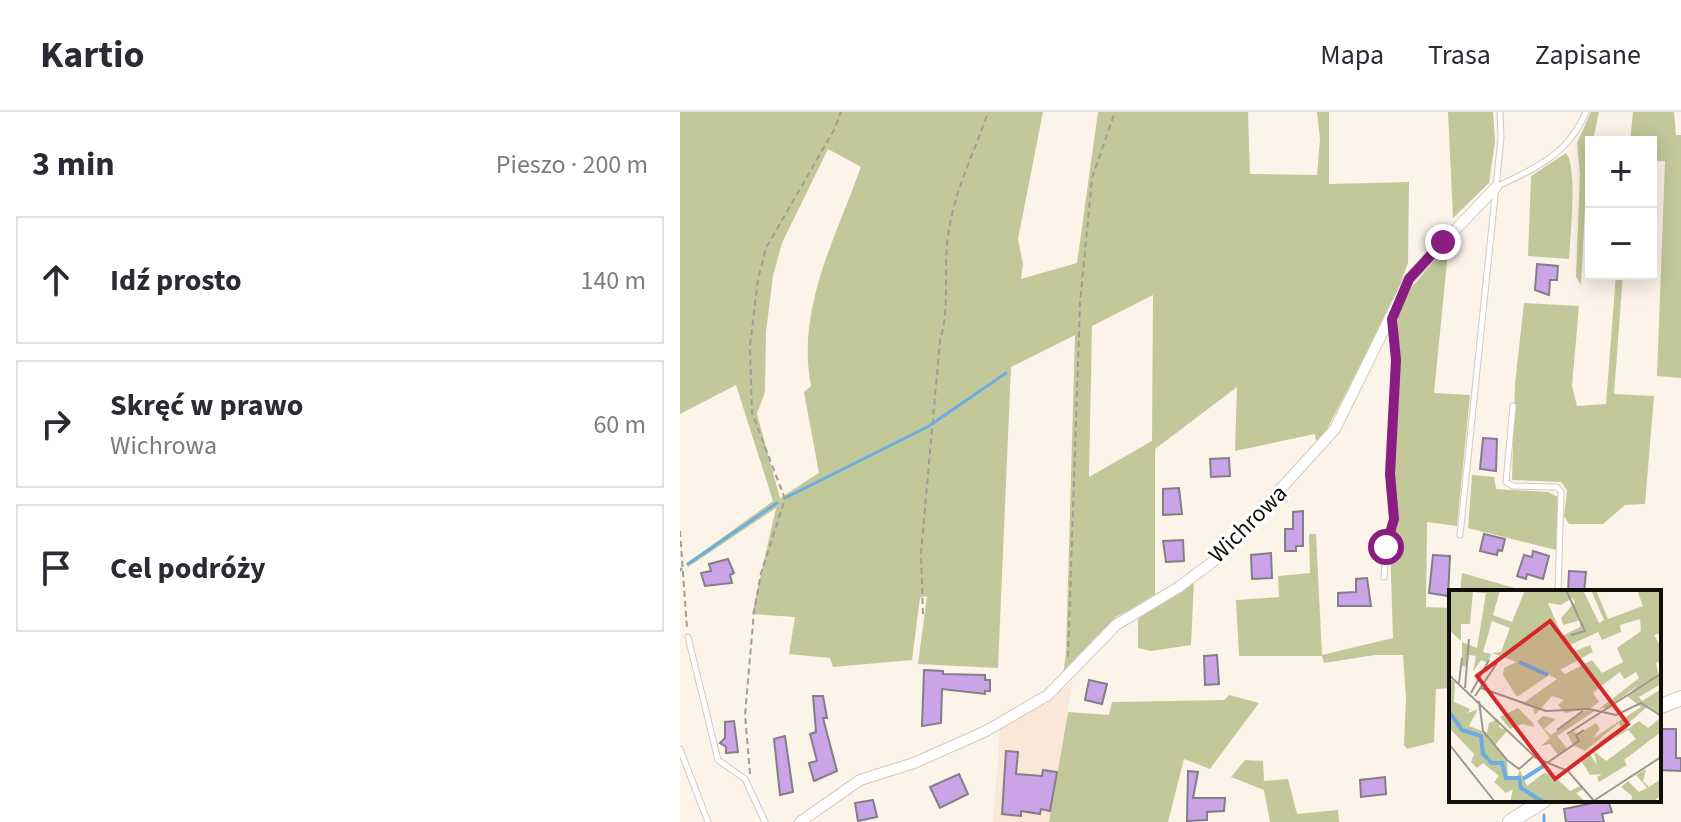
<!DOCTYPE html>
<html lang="pl">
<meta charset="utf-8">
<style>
body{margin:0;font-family:"Source Sans 3",sans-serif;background:#f2f2f3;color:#2b2b33}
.controls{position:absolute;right:24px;top:24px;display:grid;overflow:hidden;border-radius:0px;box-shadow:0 4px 20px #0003}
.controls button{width:72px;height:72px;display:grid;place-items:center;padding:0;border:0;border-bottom:2px solid #e1e1e2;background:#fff;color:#2b2b33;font:40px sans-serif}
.stop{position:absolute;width:24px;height:24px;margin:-18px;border:6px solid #891d82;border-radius:50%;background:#fff}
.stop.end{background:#891d82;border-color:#fff;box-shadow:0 2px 8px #0008}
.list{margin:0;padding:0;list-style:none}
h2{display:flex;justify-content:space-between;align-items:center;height:104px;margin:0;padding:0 32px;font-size:34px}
h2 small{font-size:26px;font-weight:400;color:#7c7c81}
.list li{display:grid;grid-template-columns:52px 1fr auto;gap:24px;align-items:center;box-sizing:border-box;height:128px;margin:0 16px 16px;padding:0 16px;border:2px solid #e1e1e2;border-radius:0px}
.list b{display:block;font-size:30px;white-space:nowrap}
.list p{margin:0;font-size:26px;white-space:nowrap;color:#7c7c81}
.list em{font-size:26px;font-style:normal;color:#7c7c81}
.icon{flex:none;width:44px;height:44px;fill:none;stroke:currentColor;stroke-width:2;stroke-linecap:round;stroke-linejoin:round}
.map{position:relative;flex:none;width:1001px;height:710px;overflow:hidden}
header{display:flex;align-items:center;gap:48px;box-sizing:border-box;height:112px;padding:0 40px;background:#fff;border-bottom:2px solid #e1e1e2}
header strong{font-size:38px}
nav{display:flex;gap:44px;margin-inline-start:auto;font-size:28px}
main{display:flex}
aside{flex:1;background:#fff}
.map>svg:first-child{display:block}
</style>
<header>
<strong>Kartio</strong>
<nav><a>Mapa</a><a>Trasa</a><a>Zapisane</a></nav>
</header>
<main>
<aside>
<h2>3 min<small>Pieszo · 200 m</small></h2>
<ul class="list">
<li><svg class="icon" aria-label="ahead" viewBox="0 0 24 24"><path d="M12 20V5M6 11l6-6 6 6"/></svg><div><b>Idź prosto</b></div><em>140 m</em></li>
<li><svg class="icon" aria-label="right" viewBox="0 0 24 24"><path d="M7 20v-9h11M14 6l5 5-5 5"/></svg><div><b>Skręć w prawo</b><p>Wichrowa</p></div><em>60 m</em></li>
<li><svg class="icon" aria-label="arrive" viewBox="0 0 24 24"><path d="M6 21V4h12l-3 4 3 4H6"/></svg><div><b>Cel podróży</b></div></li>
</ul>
</aside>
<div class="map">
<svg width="1001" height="710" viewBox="0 0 1001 710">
<rect width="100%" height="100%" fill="#fcf4e9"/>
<path fill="#fbe7d8" d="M 393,568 L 369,710 L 313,710 L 320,617 L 372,588 Z"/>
<g fill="#c3c89b" fill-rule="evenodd">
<path d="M 0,0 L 363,0 L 338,127 L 343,152 L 341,167 L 397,151 L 418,0 L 568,0 L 570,62 L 637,63 L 640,27 L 637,0 L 649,0 L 649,72 L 729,70 L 728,151 L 713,191 L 637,336 L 635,322 L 555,339 L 557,275 L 475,337 L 475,485 L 436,505 L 383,564 L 386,540 L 395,223 L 331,255 L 318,556 L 238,552 L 247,484 L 240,486 L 232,548 L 153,555 L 150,546 L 109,542 L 115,505 L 72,502 L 96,396 L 8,455 L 7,451 L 93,389 L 56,273 L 0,302 ZM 148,37 L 181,55 C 156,125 116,196 131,274 L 124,280 L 139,361 L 100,386 L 77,302 L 85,280 L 86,220 L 93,164 L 102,131 ZM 473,183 L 472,329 L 409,365 L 412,214 Z"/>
<path d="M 768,0 L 813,0 L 815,30 L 809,71 L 773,106 Z"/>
<path d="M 911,0 L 919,0 L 907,56 L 901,173 L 896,165 L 900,62 L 897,31 Z"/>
<path d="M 953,0 L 994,0 L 996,23 L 1001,23 L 1001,266 L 977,264 L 985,49 L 971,49 L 971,30 L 950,30 Z"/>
<path d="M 886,41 C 898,56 890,125 889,147 L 848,144 L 851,64 Z"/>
<path d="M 769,130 L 754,281 L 790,283 L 777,414 L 747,410 L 746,495 L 771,496 L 771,576 L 756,577 L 754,630 L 727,637 L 724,633 L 726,586 L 723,543 L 695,543 L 644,551 L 642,544 L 559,544 L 556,488 L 599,485 L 598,464 L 630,461 L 629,422 L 636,422 L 642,543 L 713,526 L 710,433 L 717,416 L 714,366 L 718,205 L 728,180 Z"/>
<path d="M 936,162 L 943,162 L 934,282 L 974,284 L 965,392 L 945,393 L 923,412 L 889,412 L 884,404 L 887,378 L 881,370 L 832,368 L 835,272 L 844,191 L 899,194 L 892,274 L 897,294 L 926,292 Z"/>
<path d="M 792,363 L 814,365 L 816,377 L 868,380 L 878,385 L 876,438 L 788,416 Z"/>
<path d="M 782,461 L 849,480 L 780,480 Z"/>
<path d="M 514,468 L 511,533 L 471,539 L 458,536 L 458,506 Z"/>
<path d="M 549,583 L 579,591 L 530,657 L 504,647 L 488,710 L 369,710 L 388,600 L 429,603 L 432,590 L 544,588 Z"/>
<path d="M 565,648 L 583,649 L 584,669 L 608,667 L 617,702 L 658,698 L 659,710 L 590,710 L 584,678 L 551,665 Z"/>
</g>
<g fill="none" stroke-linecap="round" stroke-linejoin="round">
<g stroke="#6dace0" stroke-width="3">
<path d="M 107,385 L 249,314 L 326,261"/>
<path d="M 8,452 L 97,391"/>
<path d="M 0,458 L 1,457"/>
<path d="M 864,710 L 864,703"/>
</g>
</g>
<g fill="#caa4e6" stroke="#847e88" stroke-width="2">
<path d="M 857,152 L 878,154 L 877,168 L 870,168 L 869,183 L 855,178 Z"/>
<path d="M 803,326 L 817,327 L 816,359 L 800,357 Z"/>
<path d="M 549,346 L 550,364 L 531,365 L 530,347 Z"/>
<path d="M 499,376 L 502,402 L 483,403 L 483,377 Z"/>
<path d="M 623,399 L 623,434 L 616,434 L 616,439 L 605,439 L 605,417 L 613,417 L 613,400 Z"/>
<path d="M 804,422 L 825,427 L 822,439 L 818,438 L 817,443 L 800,439 Z"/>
<path d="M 503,428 L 504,449 L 486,450 L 483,429 Z"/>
<path d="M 853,439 L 869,444 L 863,467 L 847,462 L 846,467 L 837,464 L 844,443 L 852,445 Z"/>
<path d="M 591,441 L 592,466 L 572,467 L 571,443 Z"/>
<path d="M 753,443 L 770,444 L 768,484 L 749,481 Z"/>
<path d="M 48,447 L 54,461 L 50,463 L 52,471 L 25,474 L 21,461 L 31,459 L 29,452 Z"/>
<path d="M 889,459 L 906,460 L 904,480 L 888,480 Z"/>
<path d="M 687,466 L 691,494 L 658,494 L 658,481 L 676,480 L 676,467 Z"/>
<path d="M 537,543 L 539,572 L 525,573 L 524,544 Z"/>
<path d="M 244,558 L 263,559 L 263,562 L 305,563 L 305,568 L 310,568 L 310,579 L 305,579 L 305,582 L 262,577 L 261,611 L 242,614 Z"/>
<path d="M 409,568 L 427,572 L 422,592 L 405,588 Z"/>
<path d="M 133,584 L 143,584 L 147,606 L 143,606 L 157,659 L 134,669 L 129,651 L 137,649 L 130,622 L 136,620 Z"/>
<path d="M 54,609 L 58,640 L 46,641 L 46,635 L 40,631 L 45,626 L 45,610 Z"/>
<path d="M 979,617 L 996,617 L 996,646 L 1001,646 L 1001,659 L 979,658 Z"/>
<path d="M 105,624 L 113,680 L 100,683 L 94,627 Z"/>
<path d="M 326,639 L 338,640 L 336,662 L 362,664 L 363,658 L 377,660 L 370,699 L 361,697 L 360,702 L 341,699 L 341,704 L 322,702 Z"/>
<path d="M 508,659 L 518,660 L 513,686 L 545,686 L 544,699 L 527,700 L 527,708 L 507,709 Z"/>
<path d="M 279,662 L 288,682 L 260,696 L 250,675 Z"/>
<path d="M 705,665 L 706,682 L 681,685 L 680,668 Z"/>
<path d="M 193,688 L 197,705 L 178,709 L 175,691 Z"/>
<path d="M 928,688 L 932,700 L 922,702 L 924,710 L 886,710 L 884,697 Z"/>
</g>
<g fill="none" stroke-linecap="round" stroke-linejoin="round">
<g stroke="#d2cac0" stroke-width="7">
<g id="lane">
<path d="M 816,75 C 856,56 888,43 906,0"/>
<path d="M 833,294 L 826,370 L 833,374 L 877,375 L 881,380 L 878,480"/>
<path d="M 780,423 L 821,26 L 820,0"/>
<path d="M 704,465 L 706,435 L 714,407 L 710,362 L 716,248 L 712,207"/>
<path d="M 8,525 L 38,648 L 65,667 L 85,710"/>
<path d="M 0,637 L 28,710"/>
</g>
</g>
<g stroke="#d2cac0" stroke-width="12">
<path id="street" d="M 120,710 L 180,668 L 234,651 L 306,619 L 368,583 L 436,513 L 499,475 L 539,445 L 655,317 L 729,167 L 816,75"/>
</g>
<g stroke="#d2cac0" stroke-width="16">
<g id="secondary">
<path d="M 979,595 L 1001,586"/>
<path d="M 830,710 L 864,688"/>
</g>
</g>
<g stroke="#a29d94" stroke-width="2" stroke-dasharray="6 4" stroke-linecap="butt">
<path d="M 0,419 L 7,516"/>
<path d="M 243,502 L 241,441 L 260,229 C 271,192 262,155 269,118 C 275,77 295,39 308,0"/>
<path d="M 388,545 L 400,191 L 412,66 L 435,0"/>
<path d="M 70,662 L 65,603 L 74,500 L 81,461 L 105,387 L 72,301 L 70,234 L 78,167 L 86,136 L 154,18 L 161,0"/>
</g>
<use href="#lane" stroke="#fff" stroke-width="5"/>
<use href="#street" stroke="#fff" stroke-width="10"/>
<use href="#secondary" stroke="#fff" stroke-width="14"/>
</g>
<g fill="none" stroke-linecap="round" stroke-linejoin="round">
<path stroke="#891d82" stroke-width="10" d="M 706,435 L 714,407 L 710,362 L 716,248 L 712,207 L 729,167 L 763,130"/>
</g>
<g text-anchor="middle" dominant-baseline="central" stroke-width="6" stroke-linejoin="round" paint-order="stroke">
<g font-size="24" fill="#110f0b" stroke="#fff">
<text transform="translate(568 412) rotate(-45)">Wichrowa</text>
</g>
</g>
<g transform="translate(769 478)">
<rect width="212" height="212" fill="#fcf4e9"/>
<path d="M 0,0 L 51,0 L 44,25 L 63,32 L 76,0 L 134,0 L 150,33 L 155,30 L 142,0 L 147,0 L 159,29 L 194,16 L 188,0 L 212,0 L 212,43 L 205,45 L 212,57 L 212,71 L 207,73 L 212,94 L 190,107 L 193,111 L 212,99 L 212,126 L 199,116 L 176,136 L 179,139 L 190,131 L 199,138 L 212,127 L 212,142 L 175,170 L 178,175 L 150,192 L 148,187 L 153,184 L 141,185 L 131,169 L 140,163 L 148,175 L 145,161 L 157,171 L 187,149 L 179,140 L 152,156 L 150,152 L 172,137 L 170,133 L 136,161 L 124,155 L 119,145 L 125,141 L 128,145 L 147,133 L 151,139 L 143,149 L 192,117 L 178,106 L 189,95 L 161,117 L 150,119 L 190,88 L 187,82 L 175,89 L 171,82 L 159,91 L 144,103 L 150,112 L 142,118 L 116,123 L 109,115 L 115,110 L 103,106 L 86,125 L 84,118 L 73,114 L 108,89 L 100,85 L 68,107 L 54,85 L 55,78 L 67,72 L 43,63 L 52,62 L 61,38 L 43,31 L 34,62 L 42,64 L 39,73 L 32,70 L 24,82 L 27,66 L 20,65 L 18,77 L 13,76 L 13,52 L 28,58 L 37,3 L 24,2 L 21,34 L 12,34 L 12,51 L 0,40 ZM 123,8 L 126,12 L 112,28 L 114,35 L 132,30 L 131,37 L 113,46 L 99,13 L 112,15 ZM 191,29 L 192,41 L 168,58 L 174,72 L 153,83 L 143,70 L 116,84 L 111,80 L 144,62 L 141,55 L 124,62 L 121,55 L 149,42 L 153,50 L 172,42 L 171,35 ZM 1,89 L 6,92 L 5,112 L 21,119 L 19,123 L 29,119 L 20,136 L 38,143 L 40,133 L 49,129 L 51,138 L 59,140 L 46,155 L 58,170 L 59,188 L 68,187 L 71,180 L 78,196 L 95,183 L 104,185 L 121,201 L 133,195 L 135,199 L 127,203 L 137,212 L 61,212 L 64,199 L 57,203 L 45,192 L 50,186 L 34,173 L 28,178 L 22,172 L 25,164 L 0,138 ZM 69,118 L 84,133 L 85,137 L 73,134 L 61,139 L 51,127 ZM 147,120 L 108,146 L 118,158 L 109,165 L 101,154 L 92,156 L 101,148 L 88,131 L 94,126 L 107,129 L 95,139 L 102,145 L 136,121 ZM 197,179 L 194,191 L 200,197 L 212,189 L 212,204 L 205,212 L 182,212 L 183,206 L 172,197 L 179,191 L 190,202 L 198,198 L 187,185 Z" fill="#c3c89b" fill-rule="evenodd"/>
<path fill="none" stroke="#6dace0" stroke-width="4" d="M 70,72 L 99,85M 0,122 L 13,140 L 32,146 L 34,164 L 43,173 L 53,173 L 57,188 L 70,188 L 72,198 L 94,212M 74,189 L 96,175"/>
<path fill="none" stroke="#9e9890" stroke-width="2" d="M 117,0 L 136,41 L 122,45M 0,85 L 87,168 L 119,181 L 146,212M 10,93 L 13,68M 16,98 L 20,49M 32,98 L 97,121 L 140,119 L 167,125 L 192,113 L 212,126M 22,103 L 40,70M 26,106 L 48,73M 30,111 L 34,141 L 58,170 L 70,179 L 85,166M 108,140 L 134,121M 118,144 L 210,85M 0,154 L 46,212M 98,173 L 130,151 L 127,145 L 135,140M 146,210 L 212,167"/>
<path fill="#d62828" fill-opacity="0.15" stroke="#d62828" stroke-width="4" d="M 101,31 L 179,134 L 106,189 L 28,86 Z"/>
<rect width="212" height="212" fill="none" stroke="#110f0b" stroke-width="4"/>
</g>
</svg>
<div class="controls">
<button>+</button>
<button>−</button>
</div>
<div class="stop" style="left:706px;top:435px"></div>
<div class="stop end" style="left:763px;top:130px"></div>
</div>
</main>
